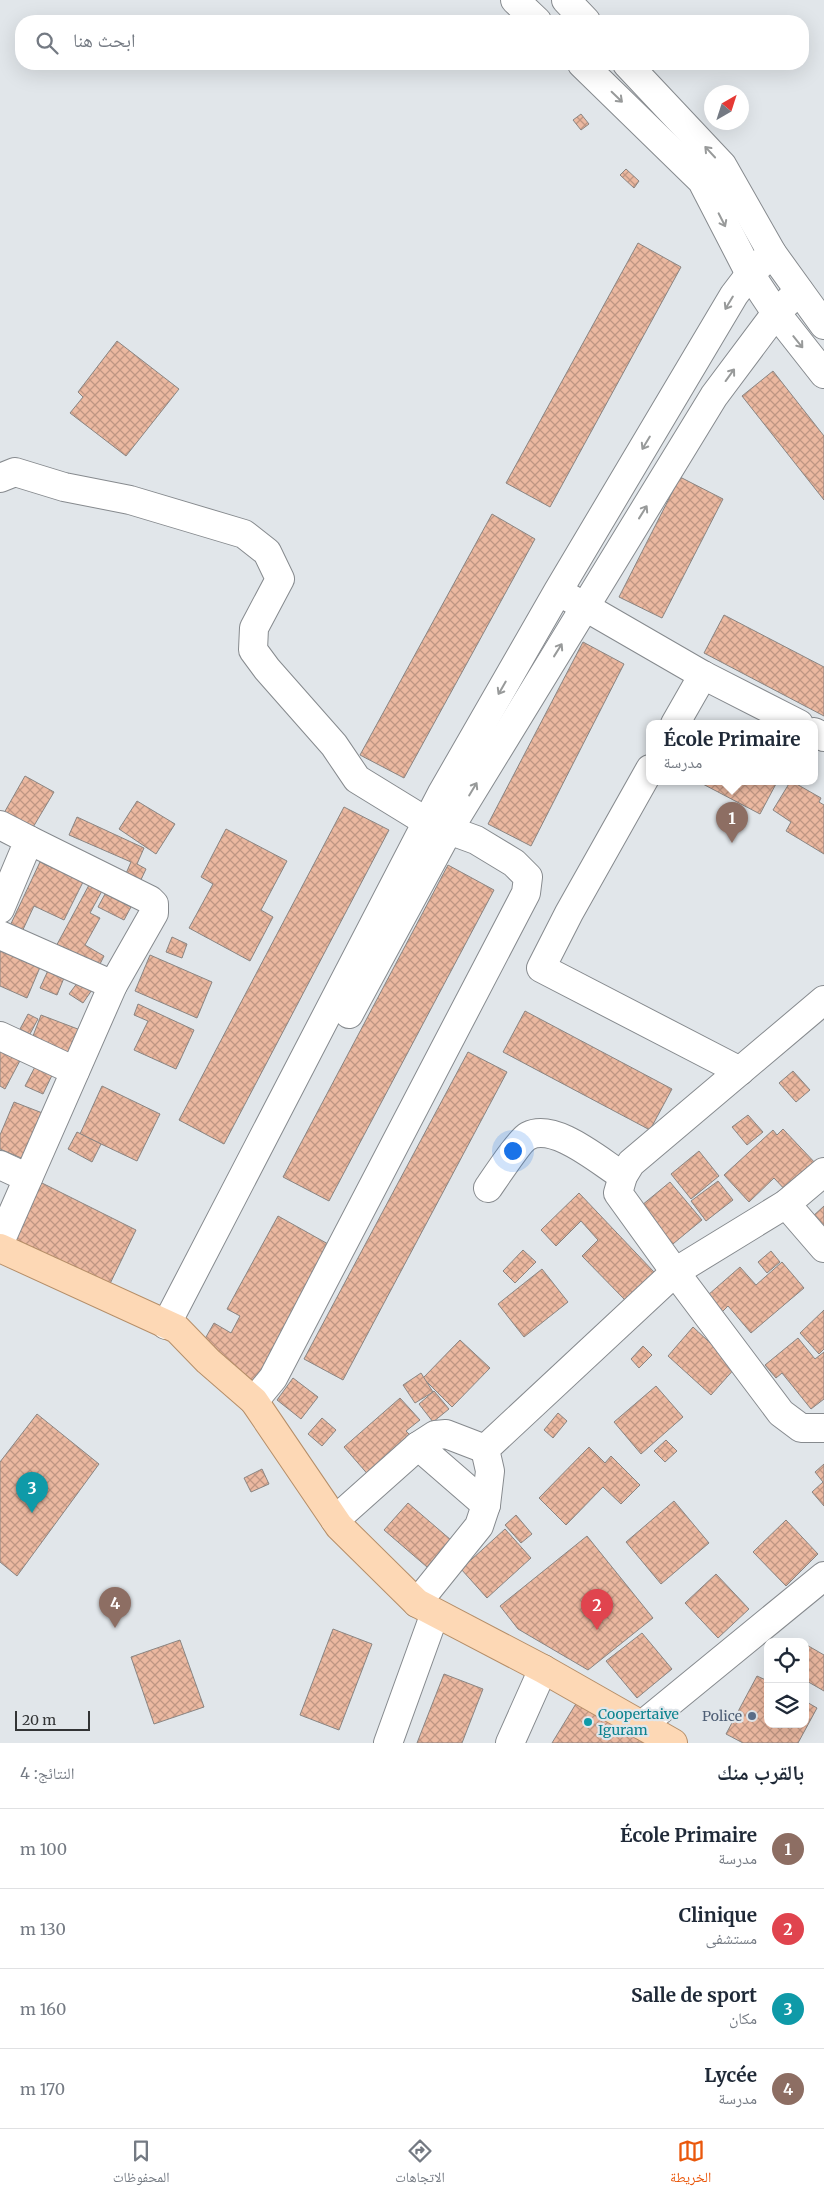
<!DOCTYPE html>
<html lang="ar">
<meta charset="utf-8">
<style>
body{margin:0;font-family:Merriweather,"Noto Naskh Arabic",serif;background:#f2f2f3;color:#1f2937;direction:rtl}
.controls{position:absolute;right:15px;bottom:15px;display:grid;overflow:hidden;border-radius:10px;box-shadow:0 5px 20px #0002}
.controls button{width:45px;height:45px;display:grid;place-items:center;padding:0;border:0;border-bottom:1px solid #e0e1e3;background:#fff;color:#1f2937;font:25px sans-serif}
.compass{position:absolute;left:704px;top:85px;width:45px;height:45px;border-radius:50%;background:#fff;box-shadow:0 5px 20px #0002;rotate:39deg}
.scale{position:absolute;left:15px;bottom:12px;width:75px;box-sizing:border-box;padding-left:5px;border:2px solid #323435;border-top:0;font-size:14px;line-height:18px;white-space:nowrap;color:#323435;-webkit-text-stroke:4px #e1e6ea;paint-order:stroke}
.you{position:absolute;left:512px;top:1150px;width:18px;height:18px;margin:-12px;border:4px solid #fff;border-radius:50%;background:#1a73e8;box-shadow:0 0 0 8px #1a73e833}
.badge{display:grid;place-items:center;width:32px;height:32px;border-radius:50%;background:#ea580c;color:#fff;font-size:16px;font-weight:700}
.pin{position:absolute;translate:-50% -41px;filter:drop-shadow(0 1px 2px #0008)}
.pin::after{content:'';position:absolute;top:26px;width:18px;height:15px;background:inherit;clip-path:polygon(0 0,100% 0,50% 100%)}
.popup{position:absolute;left:646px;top:720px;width:172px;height:65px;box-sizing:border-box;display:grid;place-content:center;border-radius:10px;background:#fff;filter:drop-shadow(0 1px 4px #0005);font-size:16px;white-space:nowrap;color:#747a83}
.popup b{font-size:19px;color:#1f2937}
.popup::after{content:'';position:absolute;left:50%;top:100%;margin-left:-10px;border:10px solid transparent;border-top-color:#fff}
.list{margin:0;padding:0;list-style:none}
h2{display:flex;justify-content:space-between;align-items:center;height:65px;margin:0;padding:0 20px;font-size:21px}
h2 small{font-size:16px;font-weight:400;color:#747a83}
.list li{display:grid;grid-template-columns:32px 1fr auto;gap:15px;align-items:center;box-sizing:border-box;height:80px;padding:0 20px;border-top:1px solid #e0e1e3}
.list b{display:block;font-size:19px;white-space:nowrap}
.list p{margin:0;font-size:16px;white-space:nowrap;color:#747a83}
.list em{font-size:16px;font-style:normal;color:#747a83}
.icon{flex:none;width:28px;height:28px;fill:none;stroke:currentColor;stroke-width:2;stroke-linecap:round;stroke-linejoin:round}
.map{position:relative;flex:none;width:824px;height:1743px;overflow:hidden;direction:ltr}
.search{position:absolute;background:#fff;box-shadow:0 5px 20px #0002;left:15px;right:15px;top:15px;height:55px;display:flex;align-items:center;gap:12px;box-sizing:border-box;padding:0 18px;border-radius:20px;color:#747a83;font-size:19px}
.sheet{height:385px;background:#fff}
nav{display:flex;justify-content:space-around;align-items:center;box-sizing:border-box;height:70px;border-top:1px solid #e0e1e3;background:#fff;font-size:14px;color:#747a83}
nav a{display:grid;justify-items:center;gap:2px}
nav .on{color:#ea580c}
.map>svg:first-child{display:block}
</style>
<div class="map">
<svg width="824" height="1743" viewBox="0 0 824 1743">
<defs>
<pattern id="building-cross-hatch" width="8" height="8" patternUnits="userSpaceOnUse" patternTransform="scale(1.25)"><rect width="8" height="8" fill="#ebb8a0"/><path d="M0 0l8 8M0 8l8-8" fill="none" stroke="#bf9683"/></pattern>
</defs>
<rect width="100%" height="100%" fill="#e1e6ea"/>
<g fill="url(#building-cross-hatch)" stroke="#8a8582">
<path d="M 581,114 L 589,124 L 581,130 L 573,120 Z"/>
<path d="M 626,169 L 639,181 L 634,188 L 620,175 Z"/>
<path d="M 638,243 L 681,267 L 550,507 L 506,483 Z"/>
<path d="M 117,341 L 179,389 L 126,456 L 70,413 L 83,397 L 78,392 Z"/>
<path d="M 773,371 L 824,436 L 824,500 L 742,396 Z"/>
<path d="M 680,477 L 723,499 L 662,618 L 619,597 Z"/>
<path d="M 492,514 L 535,539 L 404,778 L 360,755 Z"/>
<path d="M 724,615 L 824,667 L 824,716 L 704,653 Z"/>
<path d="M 583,642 L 624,664 L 531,846 L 488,824 Z"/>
<path d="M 25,776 L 54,792 L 32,829 L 4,813 Z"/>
<path d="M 699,782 L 777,782 L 760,814 Z"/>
<path d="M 790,782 L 793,782 L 821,798 L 819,802 L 824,805 L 824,854 L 786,831 L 791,822 L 773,810 Z"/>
<path d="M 137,801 L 175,824 L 156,854 L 119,829 Z"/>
<path d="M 344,807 L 389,830 L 224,1144 L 179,1120 Z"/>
<path d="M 77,817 L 144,848 L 137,864 L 146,869 L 139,884 L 124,878 L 131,862 L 69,835 Z"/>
<path d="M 226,829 L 287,861 L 261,910 L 273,917 L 250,961 L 189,928 L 213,884 L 201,877 Z"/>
<path d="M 40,862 L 83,882 L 64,920 L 34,906 L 20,936 L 8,930 Z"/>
<path d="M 448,865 L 494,890 L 329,1201 L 283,1177 Z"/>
<path d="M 89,885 L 102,891 L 90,913 L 100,918 L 85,945 L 104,956 L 96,972 L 54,950 Z"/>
<path d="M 105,894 L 131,907 L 124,920 L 98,907 Z"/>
<path d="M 172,937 L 187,944 L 182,958 L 166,952 Z"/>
<path d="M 2,948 L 41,965 L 27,998 L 0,986 L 0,953 Z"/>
<path d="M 150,955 L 212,982 L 197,1018 L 135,991 Z"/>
<path d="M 50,966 L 66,973 L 57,995 L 40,988 Z"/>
<path d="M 81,978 L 94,987 L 83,1003 L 69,994 Z"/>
<path d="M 138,1004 L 194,1030 L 176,1069 L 134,1050 L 148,1021 L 134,1015 Z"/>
<path d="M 525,1011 L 672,1089 L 650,1130 L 503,1052 Z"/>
<path d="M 28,1014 L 38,1019 L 30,1034 L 20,1029 Z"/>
<path d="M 41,1015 L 83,1031 L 70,1065 L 28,1049 Z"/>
<path d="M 3,1045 L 23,1055 L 5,1089 L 0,1086 L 0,1051 Z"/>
<path d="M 468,1052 L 507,1072 L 343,1380 L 304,1359 Z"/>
<path d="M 38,1061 L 55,1069 L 43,1094 L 25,1086 Z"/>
<path d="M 793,1071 L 810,1090 L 796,1102 L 779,1083 Z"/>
<path d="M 102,1086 L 160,1114 L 137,1161 L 80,1134 Z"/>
<path d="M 14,1102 L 45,1114 L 26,1160 L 0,1149 L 0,1135 Z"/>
<path d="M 748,1115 L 763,1132 L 747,1145 L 732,1127 Z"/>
<path d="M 783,1129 L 818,1166 L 788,1193 L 774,1178 L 749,1202 L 724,1175 L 773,1130 L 777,1135 Z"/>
<path d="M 77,1132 L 101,1144 L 92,1162 L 68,1149 Z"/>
<path d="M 699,1151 L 719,1176 L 691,1199 L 671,1174 Z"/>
<path d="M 36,1180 L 136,1230 L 106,1292 L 5,1242 Z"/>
<path d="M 718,1181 L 733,1200 L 706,1221 L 691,1201 Z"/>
<path d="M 670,1182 L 702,1220 L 668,1248 L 636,1210 Z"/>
<path d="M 579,1193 L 654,1272 L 625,1300 L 582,1256 L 598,1240 L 581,1221 L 556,1246 L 541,1230 Z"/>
<path d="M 824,1206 L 824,1231 L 812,1217 Z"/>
<path d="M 278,1216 L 337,1249 L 258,1391 L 202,1344 L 214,1323 L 231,1333 L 240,1316 L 227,1309 Z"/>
<path d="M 523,1250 L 536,1262 L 515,1283 L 503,1271 Z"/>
<path d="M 771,1251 L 780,1262 L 767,1273 L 758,1262 Z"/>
<path d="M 782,1262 L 804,1288 L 751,1333 L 728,1306 L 722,1312 L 708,1295 L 740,1267 L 756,1285 Z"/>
<path d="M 542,1269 L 568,1302 L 524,1337 L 498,1304 Z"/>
<path d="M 824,1310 L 824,1349 L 819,1354 L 800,1333 Z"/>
<path d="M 693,1327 L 736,1367 L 711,1395 L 668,1356 Z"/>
<path d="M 798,1338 L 815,1359 L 824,1352 L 824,1399 L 811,1409 L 782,1373 L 776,1378 L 765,1365 Z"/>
<path d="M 460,1340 L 490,1368 L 452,1407 L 423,1378 Z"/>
<path d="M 643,1346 L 652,1355 L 639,1368 L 631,1359 Z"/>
<path d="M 421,1373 L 433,1392 L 415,1403 L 403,1385 Z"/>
<path d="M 293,1378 L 318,1397 L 301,1419 L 277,1400 Z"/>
<path d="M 656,1386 L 683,1417 L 641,1454 L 614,1422 Z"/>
<path d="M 434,1391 L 449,1409 L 433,1422 L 419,1404 Z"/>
<path d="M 400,1398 L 420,1420 L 406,1431 L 415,1440 L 371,1478 L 344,1447 Z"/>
<path d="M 558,1413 L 567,1421 L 553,1438 L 544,1430 Z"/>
<path d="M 37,1414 L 99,1464 L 17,1576 L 0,1562 L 0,1462 Z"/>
<path d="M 322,1418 L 336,1430 L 322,1446 L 308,1434 Z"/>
<path d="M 666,1440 L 677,1451 L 665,1462 L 654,1451 Z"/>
<path d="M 589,1447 L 605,1463 L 611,1456 L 640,1485 L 621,1504 L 603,1487 L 566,1525 L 539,1498 Z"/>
<path d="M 824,1464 L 824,1506 L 812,1492 L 823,1482 L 815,1472 Z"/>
<path d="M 262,1469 L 269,1484 L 251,1492 L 244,1478 Z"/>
<path d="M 674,1501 L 709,1543 L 661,1584 L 626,1542 Z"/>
<path d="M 408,1503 L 451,1540 L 427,1567 L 384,1530 Z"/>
<path d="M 516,1515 L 532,1534 L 521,1543 L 505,1525 Z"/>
<path d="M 786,1520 L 818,1554 L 786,1586 L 753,1552 Z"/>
<path d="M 505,1529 L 531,1558 L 487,1598 L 461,1569 Z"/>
<path d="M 587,1536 L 653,1618 L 588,1670 L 518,1629 L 500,1606 Z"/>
<path d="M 716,1574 L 749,1609 L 718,1638 L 685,1603 Z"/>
<path d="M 333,1629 L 372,1644 L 339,1730 L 300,1715 Z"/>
<path d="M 642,1633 L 672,1669 L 637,1698 L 606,1661 Z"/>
<path d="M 180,1640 L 204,1707 L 154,1724 L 131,1657 Z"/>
<path d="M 805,1644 L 824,1655 L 824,1691 L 805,1680 Z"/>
<path d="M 444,1674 L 483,1689 L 462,1743 L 417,1743 Z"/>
<path d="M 757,1676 L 768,1681 L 768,1724 L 805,1724 L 805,1701 L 817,1708 L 798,1743 L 743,1743 L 726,1734 Z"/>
<path d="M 577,1702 L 646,1743 L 552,1743 Z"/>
</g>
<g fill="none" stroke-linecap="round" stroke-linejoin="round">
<g stroke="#868a8e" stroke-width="30">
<g id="minor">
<path d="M 515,0 L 537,21"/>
<path d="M 566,0 L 586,21"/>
<path d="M 582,64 L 702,181 L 750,274 L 776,313 L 824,374"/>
<path d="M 627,64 L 722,165 L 772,253 L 824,325"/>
<path d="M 0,478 L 15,472 L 64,487 L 130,500 L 244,534 L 267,552 L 280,579 L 254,628 L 253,650 L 267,669 L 334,745 L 357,779 L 427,822 L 476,840 L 514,863 L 528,877 L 526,893 L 273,1378 L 254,1401"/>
<path d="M 568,597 L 703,675 L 799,724"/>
<path d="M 675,724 L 703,675"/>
<path d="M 814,732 L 824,737"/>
<path d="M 650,769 L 569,913 L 541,968 L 740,1071"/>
<path d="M 0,825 L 29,840 L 0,909"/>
<path d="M 0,935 L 113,985"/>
<path d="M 824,1000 L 631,1163 L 623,1176 L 618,1193 L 675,1272 L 781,1413 L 801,1428 L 824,1428"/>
<path d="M 349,1014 L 448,831 L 714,396 L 776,313 L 799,291"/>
<path d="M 0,1036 L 75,1071"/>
<path d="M 0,1165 L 28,1178"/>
<path d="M 488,1188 C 495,1178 520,1140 528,1136 C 555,1122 600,1162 623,1176"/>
<path d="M 786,1204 L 824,1248"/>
<path d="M 0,1242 L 113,985 L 154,913 L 154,904 L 150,900 L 29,840"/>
<path d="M 166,1325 L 442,793 L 558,591 L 734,295 L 750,274 L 772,253"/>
<path d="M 485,1449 L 446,1434 L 435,1435 L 418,1446 L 486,1505"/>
<path d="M 335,1520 L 418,1446"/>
<path d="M 417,1603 L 479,1526 L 486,1505 L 490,1471 L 485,1449 L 675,1272 L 786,1204 L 824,1172"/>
<path d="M 642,1725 L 824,1576"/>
<path d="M 388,1743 L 435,1613"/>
<path d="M 510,1743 L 543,1669"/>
</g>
</g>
<g stroke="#b58e68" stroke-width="30">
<path id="major" d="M 0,1248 L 177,1329 L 208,1361 L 254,1401 L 339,1526 L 417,1603 L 543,1669 L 673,1743"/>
</g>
<use href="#minor" stroke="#fff" stroke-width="28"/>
<use href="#major" stroke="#fdd8b5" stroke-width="28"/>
</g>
<defs><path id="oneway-shaft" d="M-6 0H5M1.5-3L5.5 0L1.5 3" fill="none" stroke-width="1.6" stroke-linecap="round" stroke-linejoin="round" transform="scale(1.25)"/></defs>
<g stroke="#989a9a">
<use href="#oneway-shaft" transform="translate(617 97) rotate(44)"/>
<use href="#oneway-shaft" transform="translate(710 152) rotate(-133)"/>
<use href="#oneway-shaft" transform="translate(722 220) rotate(63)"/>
<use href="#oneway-shaft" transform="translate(729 303) rotate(121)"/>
<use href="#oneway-shaft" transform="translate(798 342) rotate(51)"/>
<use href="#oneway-shaft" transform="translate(730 375) rotate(-54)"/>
<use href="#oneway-shaft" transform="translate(646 443) rotate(121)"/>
<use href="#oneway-shaft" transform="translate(643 512) rotate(-58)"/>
<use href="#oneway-shaft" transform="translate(558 650) rotate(-58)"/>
<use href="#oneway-shaft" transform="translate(502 688) rotate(120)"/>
<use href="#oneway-shaft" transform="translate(473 789) rotate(-59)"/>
</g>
<circle fill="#5c6f8a" stroke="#e1e6ea" stroke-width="2" cx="752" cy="1716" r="5"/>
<circle fill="#0f9aa8" stroke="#e1e6ea" stroke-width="2" cx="588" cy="1722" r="5"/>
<g text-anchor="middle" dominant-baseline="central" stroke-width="4.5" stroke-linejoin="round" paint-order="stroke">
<g font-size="14" fill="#0d838f" stroke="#e1e6ea" text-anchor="start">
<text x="598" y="1714">Coopertaive<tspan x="598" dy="16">Iguram</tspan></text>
</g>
<g font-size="14" fill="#4e5e75" stroke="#e1e6ea" text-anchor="end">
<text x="742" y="1716">Police</text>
</g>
</g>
</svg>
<div class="controls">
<button><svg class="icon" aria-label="locate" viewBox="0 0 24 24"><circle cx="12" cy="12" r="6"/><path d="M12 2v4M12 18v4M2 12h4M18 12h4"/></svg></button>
<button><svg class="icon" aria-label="layers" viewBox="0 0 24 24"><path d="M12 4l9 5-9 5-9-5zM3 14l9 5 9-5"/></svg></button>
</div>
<svg class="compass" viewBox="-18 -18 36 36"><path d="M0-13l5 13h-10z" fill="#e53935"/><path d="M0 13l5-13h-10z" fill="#747a83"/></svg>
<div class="scale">20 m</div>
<div class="you"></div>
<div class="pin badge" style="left:732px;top:843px;background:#8d6e63">1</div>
<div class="popup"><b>École Primaire</b>مدرسة</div>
<div class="pin badge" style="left:597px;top:1630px;background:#e0444e">2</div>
<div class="pin badge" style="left:32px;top:1513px;background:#0f9aa8">3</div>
<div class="pin badge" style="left:115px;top:1628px;background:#8d6e63">4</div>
<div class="search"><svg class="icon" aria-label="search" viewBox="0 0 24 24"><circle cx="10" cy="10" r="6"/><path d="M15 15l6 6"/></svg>ابحث هنا</div>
</div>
<section class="sheet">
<h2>بالقرب منك<small>النتائج: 4</small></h2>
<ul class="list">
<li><span class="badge" style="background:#8d6e63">1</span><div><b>École Primaire</b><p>مدرسة</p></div><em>100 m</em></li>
<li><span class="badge" style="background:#e0444e">2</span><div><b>Clinique</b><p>مستشفى</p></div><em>130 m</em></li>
<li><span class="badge" style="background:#0f9aa8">3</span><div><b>Salle de sport</b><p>مكان</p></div><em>160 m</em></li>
<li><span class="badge" style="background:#8d6e63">4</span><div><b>Lycée</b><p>مدرسة</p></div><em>170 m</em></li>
</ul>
</section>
<nav>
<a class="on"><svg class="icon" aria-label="map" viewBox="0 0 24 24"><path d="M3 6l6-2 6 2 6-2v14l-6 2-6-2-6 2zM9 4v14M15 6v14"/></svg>الخريطة</a>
<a><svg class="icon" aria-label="directions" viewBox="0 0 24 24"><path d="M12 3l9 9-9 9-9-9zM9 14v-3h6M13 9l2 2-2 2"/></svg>الاتجاهات</a>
<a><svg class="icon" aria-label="saved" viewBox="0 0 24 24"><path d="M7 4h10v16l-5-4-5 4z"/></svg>المحفوظات</a>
</nav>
